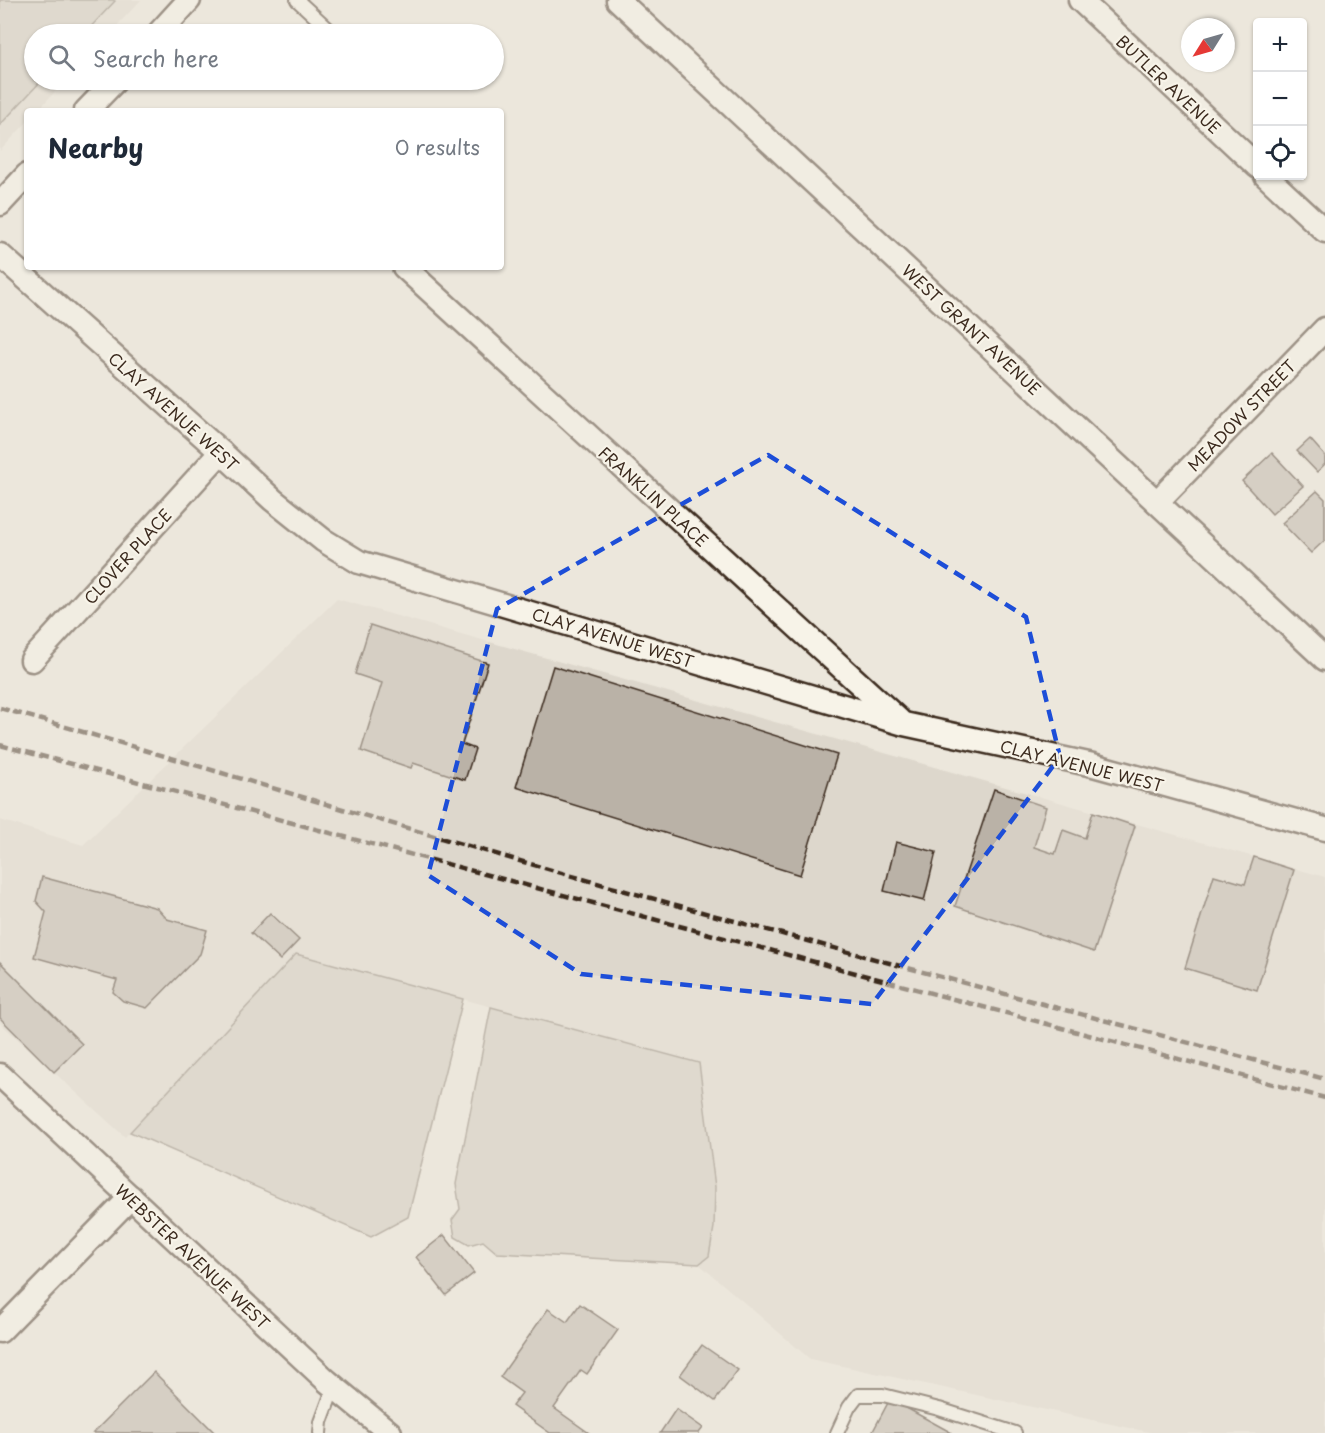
<!DOCTYPE html>
<meta charset="utf-8">
<style>
body{margin:0;font-family:"Playpen Sans",sans-serif;background:#f2f2f3;color:#1f2937}
.controls{position:absolute;right:18px;top:18px;display:grid;overflow:hidden;border-radius:6px;box-shadow:0 2px 4px #0004}
.controls button{width:54px;height:54px;display:grid;place-items:center;padding:0;border:0;border-bottom:2px solid #e0e1e3;background:#fff;color:#1f2937;font:30px sans-serif}
.compass{position:absolute;left:1181px;top:18px;width:54px;height:54px;border-radius:50%;background:#fff;box-shadow:0 2px 4px #0004;rotate:233deg}
.list{margin:0;padding:0;list-style:none}
h2{display:flex;justify-content:space-between;align-items:center;height:78px;margin:0;padding:0 24px;font-size:26px}
h2 small{font-size:20px;font-weight:400;color:#747a83}
.icon{flex:none;width:33px;height:33px;fill:none;stroke:currentColor;stroke-width:2;stroke-linecap:round;stroke-linejoin:round}
.map{position:relative;flex:none;width:1325px;height:1433px;overflow:hidden}
.search{position:absolute;background:#fff;box-shadow:0 2px 4px #0004;left:24px;top:24px;width:480px;height:66px;display:flex;align-items:center;gap:15px;box-sizing:border-box;padding:0 21px;border-radius:33px;color:#747a83;font-size:22px}
.panel{position:absolute;background:#fff;box-shadow:0 2px 4px #0004;left:24px;top:108px;width:480px;height:162px;border-radius:6px}
.map>svg:first-child{display:block}
</style>
<div class="map">
<svg width="1325" height="1433" viewBox="0 0 1325 1433">
<rect width="100%" height="100%" fill="#ece7dc"/>
<filter id="ink" filterUnits="userSpaceOnUse"><feTurbulence type="fractalNoise" baseFrequency=".0167" numOctaves="2"/><feDisplacementMap in="SourceGraphic" scale="12" xChannelSelector="R" yChannelSelector="G"/><feConvolveMatrix kernelMatrix="1 2 1 2 8 2 1 2 1" color-interpolation-filters="sRGB"/></filter>
<g filter="url(#ink)">
<g fill="#ddd7cc">
<path d="M 0,0 L 141,0 L 109,34 L 34,34 L 34,80 L 66,80 L 37,111 L 27,111 L 27,122 L 0,151 Z"/>
<path d="M 337,599 L 1325,877 L 1325,1433 L 1153,1433 L 810,1359 L 699,1264 L 709,1256 L 714,1227 L 715,1187 L 699,1063 L 296,954 L 125,1137 L 0,1023 L 0,820 L 83,845 Z"/>
</g>
<g fill="#cec8bc" stroke="#84796d" stroke-width="1.5">
<path d="M 0,0 L 113,0 L 115,1 L 84,34 L 34,34 L 34,80 L 42,80 L 0,125 Z"/>
<path d="M 296,954 L 463,999 L 408,1217 L 371,1237 L 130,1132 Z"/>
<path d="M 491,1007 L 699,1063 L 715,1187 L 714,1227 L 709,1256 L 699,1264 L 497,1253 L 483,1241 L 469,1245 L 455,1237 L 452,1220 L 460,1209 L 456,1184 Z"/>
</g>
<g fill="#bab2a7" stroke="#3b2a1e" stroke-width="1.5">
<path d="M 1310,439 L 1325,456 L 1325,464 L 1317,472 L 1297,451 Z"/>
<path d="M 1272,453 L 1303,486 L 1272,514 L 1242,481 Z"/>
<path d="M 1317,491 L 1325,499 L 1325,540 L 1311,553 L 1282,523 Z"/>
<path d="M 370,625 L 488,663 L 462,744 L 475,749 L 465,780 L 413,763 L 411,768 L 361,751 L 382,683 L 355,674 Z"/>
<path d="M 553,666 L 837,755 L 800,875 L 516,787 Z"/>
<path d="M 994,789 L 1046,807 L 1034,847 L 1055,854 L 1063,830 L 1085,838 L 1093,812 L 1135,826 L 1094,952 L 955,906 Z"/>
<path d="M 896,842 L 936,852 L 924,901 L 884,891 Z"/>
<path d="M 1254,857 L 1294,870 L 1257,990 L 1185,968 L 1214,875 L 1245,884 Z"/>
<path d="M 42,877 L 157,908 L 167,919 L 207,930 L 200,954 L 147,1008 L 123,1001 L 113,992 L 117,980 L 34,957 L 46,912 L 36,901 Z"/>
<path d="M 270,913 L 299,940 L 280,960 L 251,933 Z"/>
<path d="M 0,962 L 82,1044 L 54,1072 L 0,1018 Z"/>
<path d="M 444,1235 L 474,1273 L 446,1295 L 416,1257 Z"/>
<path d="M 580,1304 L 618,1330 L 587,1374 L 581,1370 L 554,1408 L 589,1433 L 550,1433 L 512,1406 L 522,1393 L 500,1377 L 548,1309 L 567,1322 Z"/>
<path d="M 702,1345 L 738,1370 L 715,1401 L 680,1375 Z"/>
<path d="M 154,1372 L 215,1433 L 93,1433 Z"/>
<path d="M 890,1399 L 952,1433 L 872,1433 Z"/>
<path d="M 676,1409 L 703,1428 L 699,1433 L 660,1433 Z"/>
</g>
<g fill="none" stroke-linecap="round" stroke-linejoin="round">
<g stroke="#3b2a1e" stroke-width="16">
<g id="service">
<path d="M 297,0 L 334,34"/>
<path d="M 320,1433 L 321,1422 L 334,1387"/>
<path d="M 837,1433 L 849,1407 L 858,1395 L 883,1395 L 939,1409 L 1015,1433"/>
</g>
</g>
<g stroke="#3b2a1e" stroke-width="27">
<g id="minor">
<path d="M 618,0 L 1325,659"/>
<path d="M 1080,0 L 1258,167"/>
<path d="M 158,34 L 189,0"/>
<path d="M 86,111 L 116,80"/>
<path d="M 1266,176 L 1325,231"/>
<path d="M 0,204 L 27,175"/>
<path d="M 0,255 L 221,452 L 273,500 L 323,540 L 359,562 L 904,724 L 1093,765 L 1325,829"/>
<path d="M 404,267 L 899,720"/>
<path d="M 1157,502 L 1325,329"/>
<path d="M 32,660 L 221,452"/>
<path d="M 0,1075 L 327,1381 L 390,1433"/>
<path d="M 0,1331 L 131,1197"/>
</g>
</g>
<use href="#service" stroke="#f7f3e8" stroke-width="12"/>
<use href="#minor" stroke="#f7f3e8" stroke-width="22"/>
<g stroke="#3b2a1e" stroke-width="4.5" stroke-dasharray="9 4.5" stroke-linecap="butt">
<path d="M 0,708 C 217,770 433,838 651,898 C 875,960 1100,1019 1325,1079"/>
<path d="M 0,745 L 1325,1098"/>
</g>
</g>
</g>
<path d="M0 0H1325V1433H0ZM 768,455 L 1026,617 L 1060,757 L 872,1004 L 581,974 L 428,875 L 497,609 Z" fill="#ece7dc" fill-opacity=".55" fill-rule="evenodd"/>
<path fill="none" stroke="#1d4ed8" stroke-width="4.5" stroke-dasharray="12 8" stroke-linejoin="round" d="M 768,455 L 1026,617 L 1060,757 L 872,1004 L 581,974 L 428,875 L 497,609 Z"/>
<g text-anchor="middle" dominant-baseline="central" stroke-width="4.5" stroke-linejoin="round" paint-order="stroke">
<g font-size="16" fill="#3b2a1e" stroke="#f7f3e8">
<text transform="translate(1169 84) rotate(43)">BUTLER AVENUE</text>
<text transform="translate(972 329) rotate(43)">WEST GRANT AVENUE</text>
<text transform="translate(174 411) rotate(42)">CLAY AVENUE WEST</text>
<text transform="translate(1241 415) rotate(-46)">MEADOW STREET</text>
<text transform="translate(654 496) rotate(42)">FRANKLIN PLACE</text>
<text transform="translate(127 556) rotate(-48)">CLOVER PLACE</text>
<text transform="translate(613 637) rotate(17)">CLAY AVENUE WEST</text>
<text transform="translate(1082 765) rotate(14)">CLAY AVENUE WEST</text>
<text transform="translate(193 1256) rotate(43)">WEBSTER AVENUE WEST</text>
</g>
</g>
</svg>
<div class="controls">
<button>+</button>
<button>−</button>
<button><svg class="icon" aria-label="locate" viewBox="0 0 24 24"><circle cx="12" cy="12" r="6"/><path d="M12 2v4M12 18v4M2 12h4M18 12h4"/></svg></button>
</div>
<svg class="compass" viewBox="-18 -18 36 36"><path d="M0-13l5 13h-10z" fill="#e53935"/><path d="M0 13l5-13h-10z" fill="#747a83"/></svg>
<div class="search"><svg class="icon" aria-label="search" viewBox="0 0 24 24"><circle cx="10" cy="10" r="6"/><path d="M15 15l6 6"/></svg>Search here</div>
<section class="panel">
<h2>Nearby<small>0 results</small></h2>
<ul class="list">
</ul>
</section>
</div>
